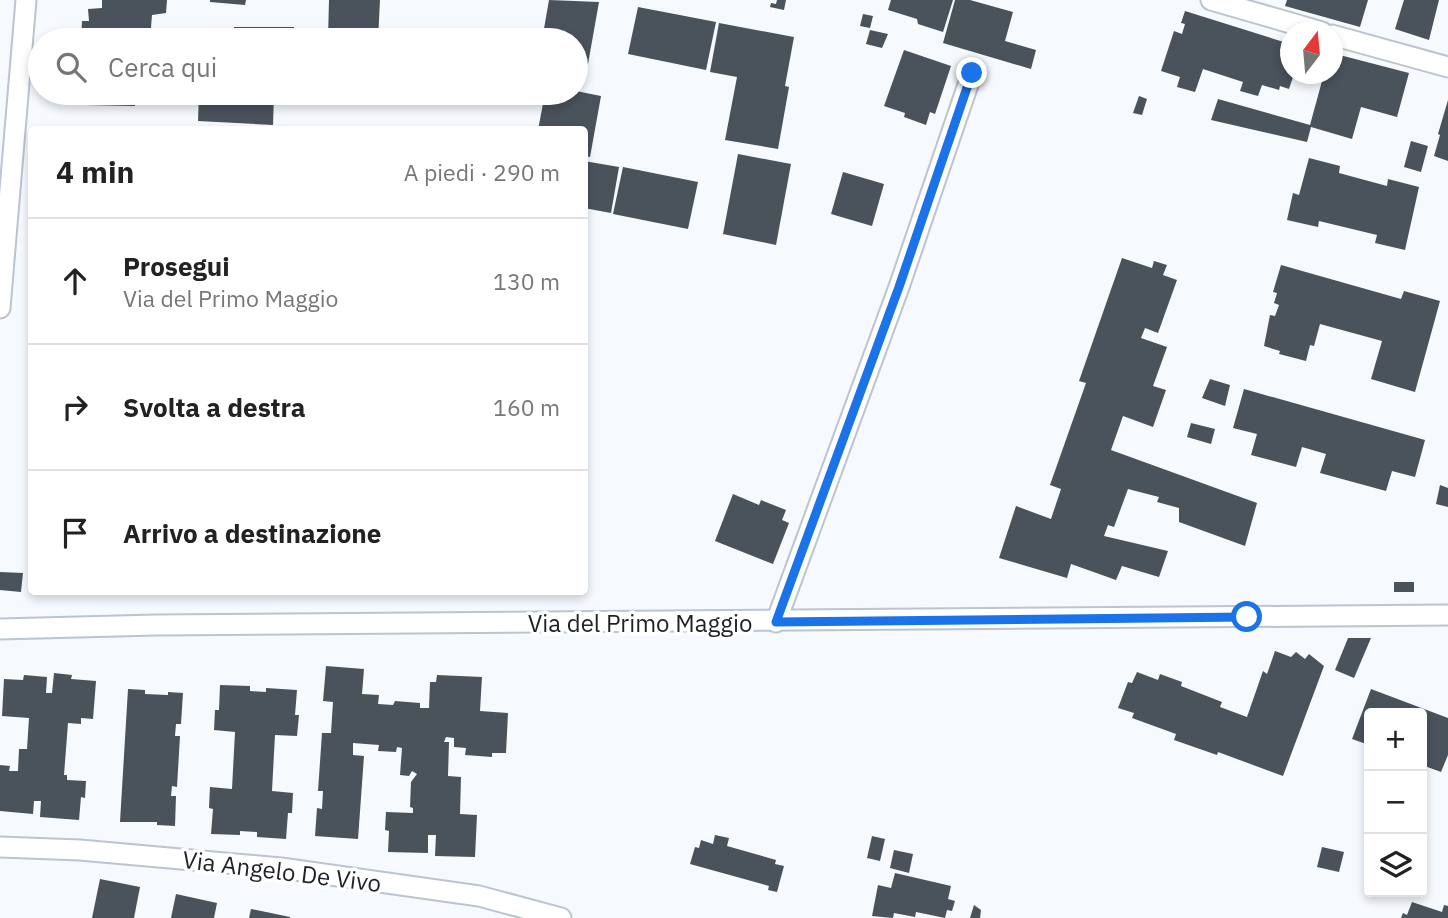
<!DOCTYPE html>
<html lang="it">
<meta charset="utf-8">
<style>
body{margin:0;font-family:"IBM Plex Sans",sans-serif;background:#f2f2f2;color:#222}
.controls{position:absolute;right:21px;bottom:21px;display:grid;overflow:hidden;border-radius:7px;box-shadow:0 4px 10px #0003}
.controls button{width:63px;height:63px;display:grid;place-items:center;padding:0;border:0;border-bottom:2px solid #e0e0e0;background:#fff;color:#222;font:35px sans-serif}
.compass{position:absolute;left:1280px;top:21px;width:63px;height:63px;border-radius:50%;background:#fff;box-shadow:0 4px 10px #0003;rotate:16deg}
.stop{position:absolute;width:21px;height:21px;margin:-16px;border:5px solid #1a73e8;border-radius:50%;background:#fff}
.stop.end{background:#1a73e8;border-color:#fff;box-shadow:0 2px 7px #0008}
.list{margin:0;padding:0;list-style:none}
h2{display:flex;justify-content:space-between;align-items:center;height:91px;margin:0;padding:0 28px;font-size:30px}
h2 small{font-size:23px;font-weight:400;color:#767676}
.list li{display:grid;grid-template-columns:46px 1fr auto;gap:21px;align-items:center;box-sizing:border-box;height:126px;padding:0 28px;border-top:2px solid #e0e0e0}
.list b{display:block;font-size:26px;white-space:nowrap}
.list p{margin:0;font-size:23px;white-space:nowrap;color:#767676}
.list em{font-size:23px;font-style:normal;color:#767676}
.icon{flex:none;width:38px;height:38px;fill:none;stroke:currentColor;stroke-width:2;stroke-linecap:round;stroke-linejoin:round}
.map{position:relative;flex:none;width:1448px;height:918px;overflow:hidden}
.search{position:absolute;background:#fff;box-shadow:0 4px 10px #0003;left:28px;top:28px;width:560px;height:77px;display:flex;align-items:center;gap:18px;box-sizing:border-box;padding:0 24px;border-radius:38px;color:#767676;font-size:26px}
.panel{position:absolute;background:#fff;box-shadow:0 4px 10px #0003;left:28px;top:126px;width:560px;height:469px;border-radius:7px}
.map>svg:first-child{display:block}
</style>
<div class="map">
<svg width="1448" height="918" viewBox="0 0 1448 918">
<rect width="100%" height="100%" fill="#f6f9fe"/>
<g fill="#4a525b">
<path d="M 102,0 L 167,0 L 166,13 L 152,15 L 150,40 L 81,40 L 82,21 L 89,21 L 88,9 L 102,8 Z"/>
<path d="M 210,0 L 246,0 L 245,5 L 210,2 Z"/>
<path d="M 329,0 L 380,0 L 378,40 L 328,39 Z"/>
<path d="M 549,0 L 599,2 L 585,81 L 576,80 L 576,40 L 542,40 Z"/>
<path d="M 777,0 L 786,0 L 784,10 L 770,7 L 771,3 L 776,4 Z"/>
<path d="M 891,0 L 953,0 L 943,32 L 918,24 L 917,19 L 888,10 Z"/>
<path d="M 955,0 L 970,0 L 1013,12 L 1005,41 L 1036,50 L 1031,69 L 943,43 Z"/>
<path d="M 1287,0 L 1368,0 L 1360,27 L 1285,6 Z"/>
<path d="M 1404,0 L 1439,0 L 1429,40 L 1395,29 Z"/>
<path d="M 638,7 L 716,22 L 706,70 L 628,54 Z"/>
<path d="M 1185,11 L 1290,44 L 1290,74 L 1294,74 L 1289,89 L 1280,86 L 1279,90 L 1262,85 L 1258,96 L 1240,91 L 1243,82 L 1203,69 L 1195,92 L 1177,87 L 1180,77 L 1161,71 L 1174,31 L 1182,34 L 1185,24 L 1181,23 Z"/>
<path d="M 863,14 L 873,16 L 870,28 L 860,26 Z"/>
<path d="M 719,23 L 794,37 L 785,86 L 789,87 L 778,149 L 725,140 L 737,77 L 710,72 Z"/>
<rect x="234" y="27" width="60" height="13"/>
<path d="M 870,30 L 888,34 L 882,48 L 866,44 Z"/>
<path d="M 904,50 L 951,66 L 935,114 L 930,112 L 926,125 L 904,117 L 905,113 L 884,106 Z"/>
<path d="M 1332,53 L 1409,73 L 1397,117 L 1361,107 L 1352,139 L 1311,127 L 1307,142 L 1211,120 L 1218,99 L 1310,125 L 1322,81 L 1314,79 L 1315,74 L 1332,74 Z"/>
<path d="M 576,91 L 601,96 L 590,157 L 584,156 L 584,130 L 538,130 L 545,93 Z"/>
<path d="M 77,93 L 135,93 L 135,106 L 85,105 L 84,98 L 77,97 Z"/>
<path d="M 199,93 L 274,93 L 273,125 L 198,121 Z"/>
<path d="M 1139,96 L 1147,99 L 1142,115 L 1133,113 Z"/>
<path d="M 1448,100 L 1448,161 L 1434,156 L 1440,135 L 1438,134 Z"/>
<path d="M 1411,141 L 1428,146 L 1421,172 L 1404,167 Z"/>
<path d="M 738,154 L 791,164 L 776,245 L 723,234 Z"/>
<path d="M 1309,158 L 1340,166 L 1339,173 L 1387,186 L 1388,179 L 1419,187 L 1405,250 L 1375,243 L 1377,235 L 1319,221 L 1318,227 L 1287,220 L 1293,193 L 1299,195 Z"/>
<path d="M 584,161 L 619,167 L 611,213 L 584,208 Z"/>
<path d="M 623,167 L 698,182 L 688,229 L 613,214 Z"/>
<path d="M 843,172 L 884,184 L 872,226 L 831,214 Z"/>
<path d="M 1122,258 L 1152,268 L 1154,261 L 1167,265 L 1163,275 L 1177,280 L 1158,333 L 1145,328 L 1141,338 L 1167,347 L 1153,386 L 1166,390 L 1153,427 L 1123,416 L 1111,450 L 1257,503 L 1245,546 L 1179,522 L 1179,508 L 1157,502 L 1159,497 L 1128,489 L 1114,527 L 1108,525 L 1104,536 L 1168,551 L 1159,577 L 1122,566 L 1116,580 L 1071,564 L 1067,578 L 999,558 L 1016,506 L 1051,519 L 1061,489 L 1050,485 L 1086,383 L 1079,381 Z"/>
<path d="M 1281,265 L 1401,299 L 1404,291 L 1440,301 L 1415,392 L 1371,379 L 1382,341 L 1320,324 L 1314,346 L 1310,345 L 1306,361 L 1279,354 L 1280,351 L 1264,346 L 1270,315 L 1275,316 L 1279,305 L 1274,303 L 1277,293 L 1273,292 Z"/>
<path d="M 1210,379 L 1230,385 L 1225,406 L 1202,398 Z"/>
<path d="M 1244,389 L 1425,440 L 1415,477 L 1392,471 L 1386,491 L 1320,473 L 1326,454 L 1302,447 L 1296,467 L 1251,455 L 1257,434 L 1233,428 Z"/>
<path d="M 1191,423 L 1215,429 L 1211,444 L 1187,437 Z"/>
<path d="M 1440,485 L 1448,488 L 1448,507 L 1436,504 Z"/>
<path d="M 733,494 L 759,505 L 761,500 L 786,510 L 782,520 L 789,523 L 773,564 L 715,541 Z"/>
<path d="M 0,572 L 23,573 L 21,592 L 0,590 Z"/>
<rect x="1394" y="582" width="20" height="10"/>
<path d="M 1348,638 L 1371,638 L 1354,678 L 1335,670 Z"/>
<path d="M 1275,651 L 1291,657 L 1296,652 L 1305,659 L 1309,654 L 1324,666 L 1283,776 L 1218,752 L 1217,755 L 1174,740 L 1176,734 L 1132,718 L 1134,713 L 1118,708 L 1128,682 L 1132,683 L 1137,672 L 1158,680 L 1160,674 L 1182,682 L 1181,686 L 1222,702 L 1220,707 L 1247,717 L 1263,671 L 1267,674 Z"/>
<path d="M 326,666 L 364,669 L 362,694 L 379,695 L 378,704 L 393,705 L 395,701 L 420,703 L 420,708 L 429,708 L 430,682 L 436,682 L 437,675 L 482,677 L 480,711 L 508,713 L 506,753 L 492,753 L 492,757 L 465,755 L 466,748 L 454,747 L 454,738 L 446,737 L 444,742 L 449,742 L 448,776 L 461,777 L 460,814 L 477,815 L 475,857 L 435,856 L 436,835 L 428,835 L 428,853 L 388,852 L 389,831 L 385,830 L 386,812 L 413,813 L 413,808 L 410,807 L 411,782 L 417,774 L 412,771 L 409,776 L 400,775 L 402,748 L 397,747 L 396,752 L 378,751 L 379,745 L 353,743 L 353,755 L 364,756 L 358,839 L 315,836 L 317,808 L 322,809 L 323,791 L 318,791 L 322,733 L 331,733 L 333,702 L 323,701 Z"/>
<path d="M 54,673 L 72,675 L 71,679 L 96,681 L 93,719 L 81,718 L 81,724 L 68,723 L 64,775 L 67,775 L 67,780 L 86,781 L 85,798 L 81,797 L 79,820 L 40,817 L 41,801 L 34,801 L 33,814 L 0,811 L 0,765 L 10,766 L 9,771 L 18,771 L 19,749 L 27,749 L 29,718 L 2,716 L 4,679 L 23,680 L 24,675 L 47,677 L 46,693 L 52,693 Z"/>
<path d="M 220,685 L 250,686 L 250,691 L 266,692 L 266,688 L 297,690 L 295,715 L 299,715 L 297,736 L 275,735 L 272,791 L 293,793 L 292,813 L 288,813 L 286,839 L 257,837 L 257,832 L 240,831 L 240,835 L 211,834 L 213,809 L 209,808 L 210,787 L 232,789 L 235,732 L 214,730 L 215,710 L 219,710 Z"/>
<path d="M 128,689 L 145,690 L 145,694 L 168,695 L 168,692 L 183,693 L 181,724 L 176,724 L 175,736 L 180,736 L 177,787 L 172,786 L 171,796 L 176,796 L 175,826 L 157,825 L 157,822 L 120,822 Z"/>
<path d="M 1371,689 L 1448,718 L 1448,755 L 1441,772 L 1422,765 L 1422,713 L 1369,713 L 1369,745 L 1352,739 Z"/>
<path d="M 715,835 L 729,838 L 727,846 L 776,860 L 775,864 L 784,866 L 777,892 L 768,890 L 769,886 L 690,864 L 695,847 L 699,848 L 701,840 L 713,844 Z"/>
<path d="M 872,836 L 885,839 L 880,861 L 867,858 Z"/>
<path d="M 1322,847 L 1344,852 L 1339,872 L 1317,867 Z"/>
<path d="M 894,850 L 913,854 L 909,873 L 890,868 Z"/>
<path d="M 895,873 L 951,886 L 948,899 L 955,901 L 952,911 L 947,910 L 945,918 L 916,912 L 915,917 L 894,913 L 893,918 L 872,916 L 878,885 L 891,888 Z"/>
<path d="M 100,879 L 140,887 L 134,918 L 92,918 Z"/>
<path d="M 176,894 L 217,903 L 214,918 L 171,918 Z"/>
<path d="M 1412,902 L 1442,912 L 1444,905 L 1448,906 L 1448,918 L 1401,918 L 1403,913 L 1407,915 Z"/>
<path d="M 974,905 L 981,910 L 980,918 L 970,918 Z"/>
<path d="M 251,909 L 290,917 L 290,918 L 249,918 Z"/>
</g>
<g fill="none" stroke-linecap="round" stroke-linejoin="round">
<g stroke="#bbc4cf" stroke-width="23">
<g id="street">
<path d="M 1211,0 L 1322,32"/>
<path d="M 1332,35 L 1448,67"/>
<path d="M 0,308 L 26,0"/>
<path d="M 776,622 L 899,287 L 972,73"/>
<path d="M 0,629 L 156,625 L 1448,615"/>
<path d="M 0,847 L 80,850 L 281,868 L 479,896 L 561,918"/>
</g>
</g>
<use href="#street" stroke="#fff" stroke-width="19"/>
</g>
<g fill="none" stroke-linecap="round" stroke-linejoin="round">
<path stroke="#1a73e8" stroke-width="9" d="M 972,73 L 899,287 L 776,622 L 1247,617"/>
</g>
<g text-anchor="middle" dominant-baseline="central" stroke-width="7" stroke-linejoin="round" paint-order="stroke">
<g font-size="24" fill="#1e2125" stroke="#fff">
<text x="640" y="623">Via del Primo Maggio</text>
<text transform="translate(282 871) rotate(7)">Via Angelo De Vivo</text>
</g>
</g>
</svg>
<div class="controls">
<button>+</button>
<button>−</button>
<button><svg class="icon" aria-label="layers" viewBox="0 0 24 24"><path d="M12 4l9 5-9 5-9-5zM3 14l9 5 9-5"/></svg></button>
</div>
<svg class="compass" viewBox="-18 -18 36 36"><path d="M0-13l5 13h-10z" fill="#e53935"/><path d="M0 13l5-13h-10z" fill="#767676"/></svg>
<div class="stop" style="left:1247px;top:617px"></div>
<div class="stop end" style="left:972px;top:73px"></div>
<div class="search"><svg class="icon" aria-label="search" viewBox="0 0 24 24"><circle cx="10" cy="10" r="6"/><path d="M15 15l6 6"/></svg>Cerca qui</div>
<section class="panel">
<h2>4 min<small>A piedi · 290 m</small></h2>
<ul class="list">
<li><svg class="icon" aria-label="ahead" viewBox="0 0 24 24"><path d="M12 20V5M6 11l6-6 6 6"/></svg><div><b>Prosegui</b><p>Via del Primo Maggio</p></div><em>130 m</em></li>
<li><svg class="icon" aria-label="right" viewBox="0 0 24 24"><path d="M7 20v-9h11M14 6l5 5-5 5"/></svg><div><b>Svolta a destra</b></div><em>160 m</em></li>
<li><svg class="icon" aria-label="arrive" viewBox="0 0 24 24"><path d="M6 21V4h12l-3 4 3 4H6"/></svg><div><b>Arrivo a destinazione</b></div></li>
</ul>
</section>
</div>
